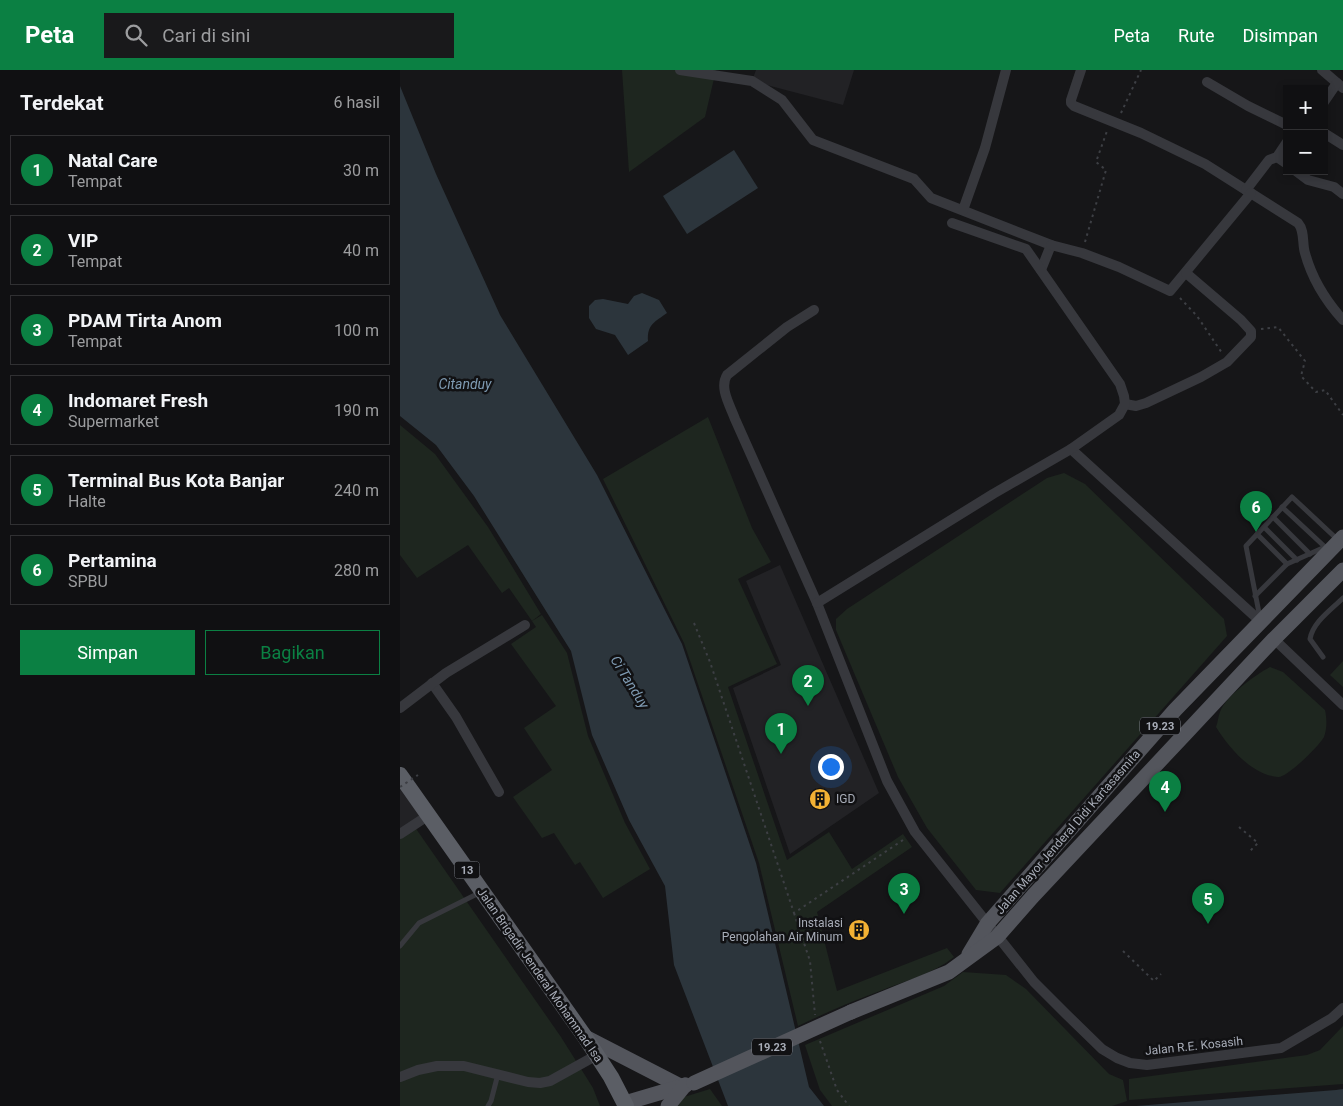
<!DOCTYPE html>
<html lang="id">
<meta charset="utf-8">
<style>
body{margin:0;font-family:Roboto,sans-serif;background:#19191b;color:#f1f3f6}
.controls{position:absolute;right:15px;top:15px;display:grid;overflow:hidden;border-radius:0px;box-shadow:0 2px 8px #0003}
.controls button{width:45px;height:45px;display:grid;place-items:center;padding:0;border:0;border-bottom:1px solid #303032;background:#101012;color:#f1f3f6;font:25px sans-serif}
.you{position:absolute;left:430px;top:696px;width:18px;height:18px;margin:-12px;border:4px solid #fff;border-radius:50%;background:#1a73e8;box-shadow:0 0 0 8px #1a73e833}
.badge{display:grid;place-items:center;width:32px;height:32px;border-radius:50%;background:#0b8043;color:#fff;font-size:16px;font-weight:700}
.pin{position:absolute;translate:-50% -41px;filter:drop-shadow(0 1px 2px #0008)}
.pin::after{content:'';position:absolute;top:26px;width:18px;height:15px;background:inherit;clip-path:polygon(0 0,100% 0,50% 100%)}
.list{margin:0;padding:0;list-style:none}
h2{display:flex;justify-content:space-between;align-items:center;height:65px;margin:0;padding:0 20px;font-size:21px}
h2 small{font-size:16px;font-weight:400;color:#9c9d9f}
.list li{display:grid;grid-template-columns:32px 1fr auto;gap:15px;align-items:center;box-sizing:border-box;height:70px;margin:0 10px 10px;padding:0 10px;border:1px solid #303032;border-radius:0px}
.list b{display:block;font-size:19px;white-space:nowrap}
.list p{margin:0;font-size:16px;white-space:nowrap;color:#9c9d9f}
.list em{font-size:16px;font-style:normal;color:#9c9d9f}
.actions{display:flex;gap:10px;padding:15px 20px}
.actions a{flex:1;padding:11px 0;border:1px solid #0b8043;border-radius:0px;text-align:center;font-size:18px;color:#0b8043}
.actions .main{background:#0b8043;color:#fff}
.icon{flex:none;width:28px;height:28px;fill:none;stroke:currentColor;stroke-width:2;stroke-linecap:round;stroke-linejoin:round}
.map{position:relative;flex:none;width:943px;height:1036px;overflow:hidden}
header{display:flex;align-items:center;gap:30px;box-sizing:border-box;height:70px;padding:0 25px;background:#0b8043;color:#fff}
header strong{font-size:24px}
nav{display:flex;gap:28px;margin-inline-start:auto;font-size:18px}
.search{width:350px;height:45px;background:#19191b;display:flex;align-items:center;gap:12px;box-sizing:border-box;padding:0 18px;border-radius:0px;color:#9c9d9f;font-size:19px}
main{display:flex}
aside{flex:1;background:#101012}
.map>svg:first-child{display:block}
</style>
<header>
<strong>Peta</strong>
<div class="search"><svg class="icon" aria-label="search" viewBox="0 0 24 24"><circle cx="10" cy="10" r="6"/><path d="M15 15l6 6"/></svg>Cari di sini</div>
<nav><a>Peta</a><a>Rute</a><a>Disimpan</a></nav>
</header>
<main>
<aside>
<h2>Terdekat<small>6 hasil</small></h2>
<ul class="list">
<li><span class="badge">1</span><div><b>Natal Care</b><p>Tempat</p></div><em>30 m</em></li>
<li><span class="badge">2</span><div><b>VIP</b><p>Tempat</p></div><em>40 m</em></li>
<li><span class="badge">3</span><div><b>PDAM Tirta Anom</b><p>Tempat</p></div><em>100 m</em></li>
<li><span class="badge">4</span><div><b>Indomaret Fresh</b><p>Supermarket</p></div><em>190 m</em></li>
<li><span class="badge">5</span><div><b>Terminal Bus Kota Banjar</b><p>Halte</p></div><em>240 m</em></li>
<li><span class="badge">6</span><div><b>Pertamina</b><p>SPBU</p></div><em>280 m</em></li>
</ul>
<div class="actions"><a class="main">Simpan</a><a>Bagikan</a></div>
</aside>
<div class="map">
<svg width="943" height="1036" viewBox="0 0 943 1036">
<rect width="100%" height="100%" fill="#161618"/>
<g fill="#222225">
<path d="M 356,0 L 454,0 L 443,35 L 352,11 Z"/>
<path d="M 380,495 L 479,723 L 390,784 L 333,618 L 381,595 L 346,511 Z"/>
<path d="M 0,719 L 21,747 L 0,760 Z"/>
</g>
<g fill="#1e261f">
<path d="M 222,0 L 316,0 L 305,47 L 229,102 Z"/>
<path d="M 308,347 L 352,458 L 371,492 L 338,509 L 377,594 L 328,617 L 387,790 L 429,762 L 452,799 L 503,764 L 512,777 L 417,842 L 437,921 L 547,878 L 554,887 C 533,904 505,911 480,921 C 452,931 425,943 398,956 L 359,793 L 284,573 L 203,409 Z"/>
<path d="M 0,355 L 35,384 L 88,457 L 141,544 L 132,551 L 109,518 L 102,523 L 68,475 L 17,508 L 0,485 Z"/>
<path d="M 664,403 L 685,414 L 824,549 L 827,566 L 600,823 L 576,820 L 527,758 L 498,707 L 436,560 L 436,549 L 447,539 L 647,408 Z"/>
<path d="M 142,545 L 167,583 L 188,666 L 225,753 L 250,799 L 203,828 L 180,792 L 175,795 L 154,763 L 142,768 L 113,727 L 152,700 L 124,658 L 156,636 L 111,574 L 136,557 L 132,551 Z"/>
<path d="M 943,591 L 943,617 L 930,605 Z"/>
<path d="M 870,597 L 883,602 L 925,640 C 927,649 927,659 924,667 C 920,675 887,708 878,707 C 852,705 829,678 816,657 C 818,652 818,647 820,642 C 826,626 855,605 870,597 Z"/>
<path d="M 12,753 L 161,967 L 193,1018 L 200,1036 L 0,1036 L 0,761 Z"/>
<path d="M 563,902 L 606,905 L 626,919 L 709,1004 L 723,1010 L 727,1031 L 712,1036 L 432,1036 L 420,1020 L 405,975 L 544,916 Z"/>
<path d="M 943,956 L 943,1014 L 729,1030 L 729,1009 L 907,985 L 920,980 Z"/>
<path d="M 310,1019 L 322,1036 L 278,1036 L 284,1027 Z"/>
</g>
<g fill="#2c353c">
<path d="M 0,16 L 36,104 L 100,245 L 197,405 L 282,574 L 356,793 L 409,1017 L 424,1036 L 328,1036 L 274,895 L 265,816 L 229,750 L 192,665 L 171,581 L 74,426 L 36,375 L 0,346 Z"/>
<path d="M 334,80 L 358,118 L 287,164 L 263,126 Z"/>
<path d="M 242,223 L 259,230 L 267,243 C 255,252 247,254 248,271 L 228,285 L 215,265 L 196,259 L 189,248 L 189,236 L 195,230 L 203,229 L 228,234 L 234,226 Z"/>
<path d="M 943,1019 L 943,1036 L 736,1036 L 936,1020 Z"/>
</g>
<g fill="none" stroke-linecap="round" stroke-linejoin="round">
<g stroke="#3d3f44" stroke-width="2" stroke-dasharray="2.5 4" stroke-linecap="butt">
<path d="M 721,43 L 741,0"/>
<path d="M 685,172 L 706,100 L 696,92 L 707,61"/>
<path d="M 780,228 L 797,246 L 822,283"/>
<path d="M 861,259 L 878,257 L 905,291 L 901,306 L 916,322 L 925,320 L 943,345"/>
<path d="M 294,553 L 310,592 L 394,843 L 506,768"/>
<path d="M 839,757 L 858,773 L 850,781"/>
<path d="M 394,843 L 410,891 L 415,945"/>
<path d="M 723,881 L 754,911 L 761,904"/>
<path d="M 420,971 L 437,1020 L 449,1036"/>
</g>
<g stroke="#37383d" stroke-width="5">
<path d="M 882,437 L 925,477"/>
<path d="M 873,447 L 910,484"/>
<path d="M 864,457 L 897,490"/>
<path d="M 857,464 L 887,494 L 925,477"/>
<path d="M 855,526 L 887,494"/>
<path d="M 860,548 L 846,476 L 892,427 L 938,470"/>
<path d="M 923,587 L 910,569 C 913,552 931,540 943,528"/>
<path d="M 0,876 L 19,853 L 79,823"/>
<path d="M 88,1036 L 91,1031 L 98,1004"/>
</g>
<g stroke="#37383d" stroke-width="10">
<path d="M 280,0 L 352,11 L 382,30 L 413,70 L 514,109 L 531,128 L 651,175 L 641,200"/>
<path d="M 681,0 L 671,30 L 671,33 L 674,36 L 741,63 L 805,94 L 898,153 C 905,161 902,174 905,183 C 912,209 925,230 943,250"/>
<path d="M 922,0 L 943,18"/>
<path d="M 807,12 L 848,36 L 887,55"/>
<path d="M 924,32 L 937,13"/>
<path d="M 924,63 L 943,75"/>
<path d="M 877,87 L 887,94"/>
<path d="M 896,101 L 908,110 L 934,117 L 943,124"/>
<path d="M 846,120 L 869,90 L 877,87 L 887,72"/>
<path d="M 563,140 L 585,78 L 606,0"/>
<path d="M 651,175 L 682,183 L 719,197 L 770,221 L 851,123"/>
<path d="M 414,240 L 387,257 L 327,305 C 319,318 330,335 335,349 L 417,533 L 487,711 L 515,762 L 634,912 L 666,944 L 702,979 L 717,988 L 730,993 L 747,995 L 881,978 L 932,948 L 943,938"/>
<path d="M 725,334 L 736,336 L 746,333 L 801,307 L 827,292 L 851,267 L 851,261 L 841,250 L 786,203"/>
<path d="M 671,379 L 860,551"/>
<path d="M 417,533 L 593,424 L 671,379 L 719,345 L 725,334 L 724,326 L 720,314 L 626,179 L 552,153"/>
<path d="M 874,569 L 943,635"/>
<path d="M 32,613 L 56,647 L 99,722"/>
<path d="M 0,638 L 46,603 L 125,555"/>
<path d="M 0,764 L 29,745"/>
<path d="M 0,1007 L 18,1000 L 37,996 L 64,996 L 128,1012 L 140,1013 L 150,1011 L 197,985"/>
</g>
<g stroke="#53555c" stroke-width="15">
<path d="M 569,884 L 587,854 L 775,640 L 943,467"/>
<path d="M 451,942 L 549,902 L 597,867 L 633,826 L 785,664 L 874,569 L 943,500"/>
<path d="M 185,967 L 282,1017"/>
<path d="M 225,1033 L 286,1015"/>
<path d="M 268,1036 L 285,1015"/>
</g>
<path stroke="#5b5e65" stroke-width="16" d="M 0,705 L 185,967 L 211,1007 L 226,1036"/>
<path stroke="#3d3f44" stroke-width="2" stroke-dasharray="2.5 4" stroke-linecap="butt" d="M 0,717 L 18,705"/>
<path stroke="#53555c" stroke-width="15" d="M 294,1013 L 451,942"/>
</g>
<defs>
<g id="building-disc" transform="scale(1.125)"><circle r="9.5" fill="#f2b134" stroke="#111113"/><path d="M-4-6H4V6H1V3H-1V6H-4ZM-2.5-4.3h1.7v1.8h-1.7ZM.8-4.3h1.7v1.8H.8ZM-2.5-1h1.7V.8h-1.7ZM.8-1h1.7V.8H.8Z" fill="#111"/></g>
</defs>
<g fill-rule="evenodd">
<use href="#building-disc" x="420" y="729"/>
<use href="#building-disc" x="459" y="860"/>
</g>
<g text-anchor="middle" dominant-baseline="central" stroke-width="5" stroke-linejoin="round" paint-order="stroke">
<g fill="#111113" stroke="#7b7e86" stroke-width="1">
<rect x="740" y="647.5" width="40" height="17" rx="4"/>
<rect x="54.5" y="791.5" width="25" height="17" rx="4"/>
<rect x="352" y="968.5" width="40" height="17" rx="4"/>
</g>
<g font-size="11" font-weight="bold" fill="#a8adb8">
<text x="760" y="656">19.23</text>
<text x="67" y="800">13</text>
<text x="372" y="977">19.23</text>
</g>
<g font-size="12" fill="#a8adb8" stroke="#111113" text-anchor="start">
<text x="436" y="729">IGD</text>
<text x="443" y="853" text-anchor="end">Instalasi<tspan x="443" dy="14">Pengolahan Air Minum</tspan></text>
</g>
<g font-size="12" fill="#a8adb8" stroke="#111113">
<text transform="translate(668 762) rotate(-49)">Jalan Mayor Jenderal Didi Kartasasmita</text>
<text transform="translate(140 905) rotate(55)">Jalan Brigadir Jenderal Mohammad Isa</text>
<text transform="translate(794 976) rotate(-6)">Jalan R.E. Kosasih</text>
</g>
<g font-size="14" font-style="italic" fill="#7f9bb3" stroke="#111113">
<text x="65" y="314">Citanduy</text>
<text transform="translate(230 612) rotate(58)">Ci Tanduy</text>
</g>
</g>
</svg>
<div class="controls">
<button>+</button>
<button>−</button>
</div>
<div class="you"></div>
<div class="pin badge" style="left:381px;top:684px">1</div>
<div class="pin badge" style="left:408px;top:636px">2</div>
<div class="pin badge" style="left:504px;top:844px">3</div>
<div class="pin badge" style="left:765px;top:742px">4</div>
<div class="pin badge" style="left:808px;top:854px">5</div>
<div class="pin badge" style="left:856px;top:462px">6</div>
</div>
</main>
